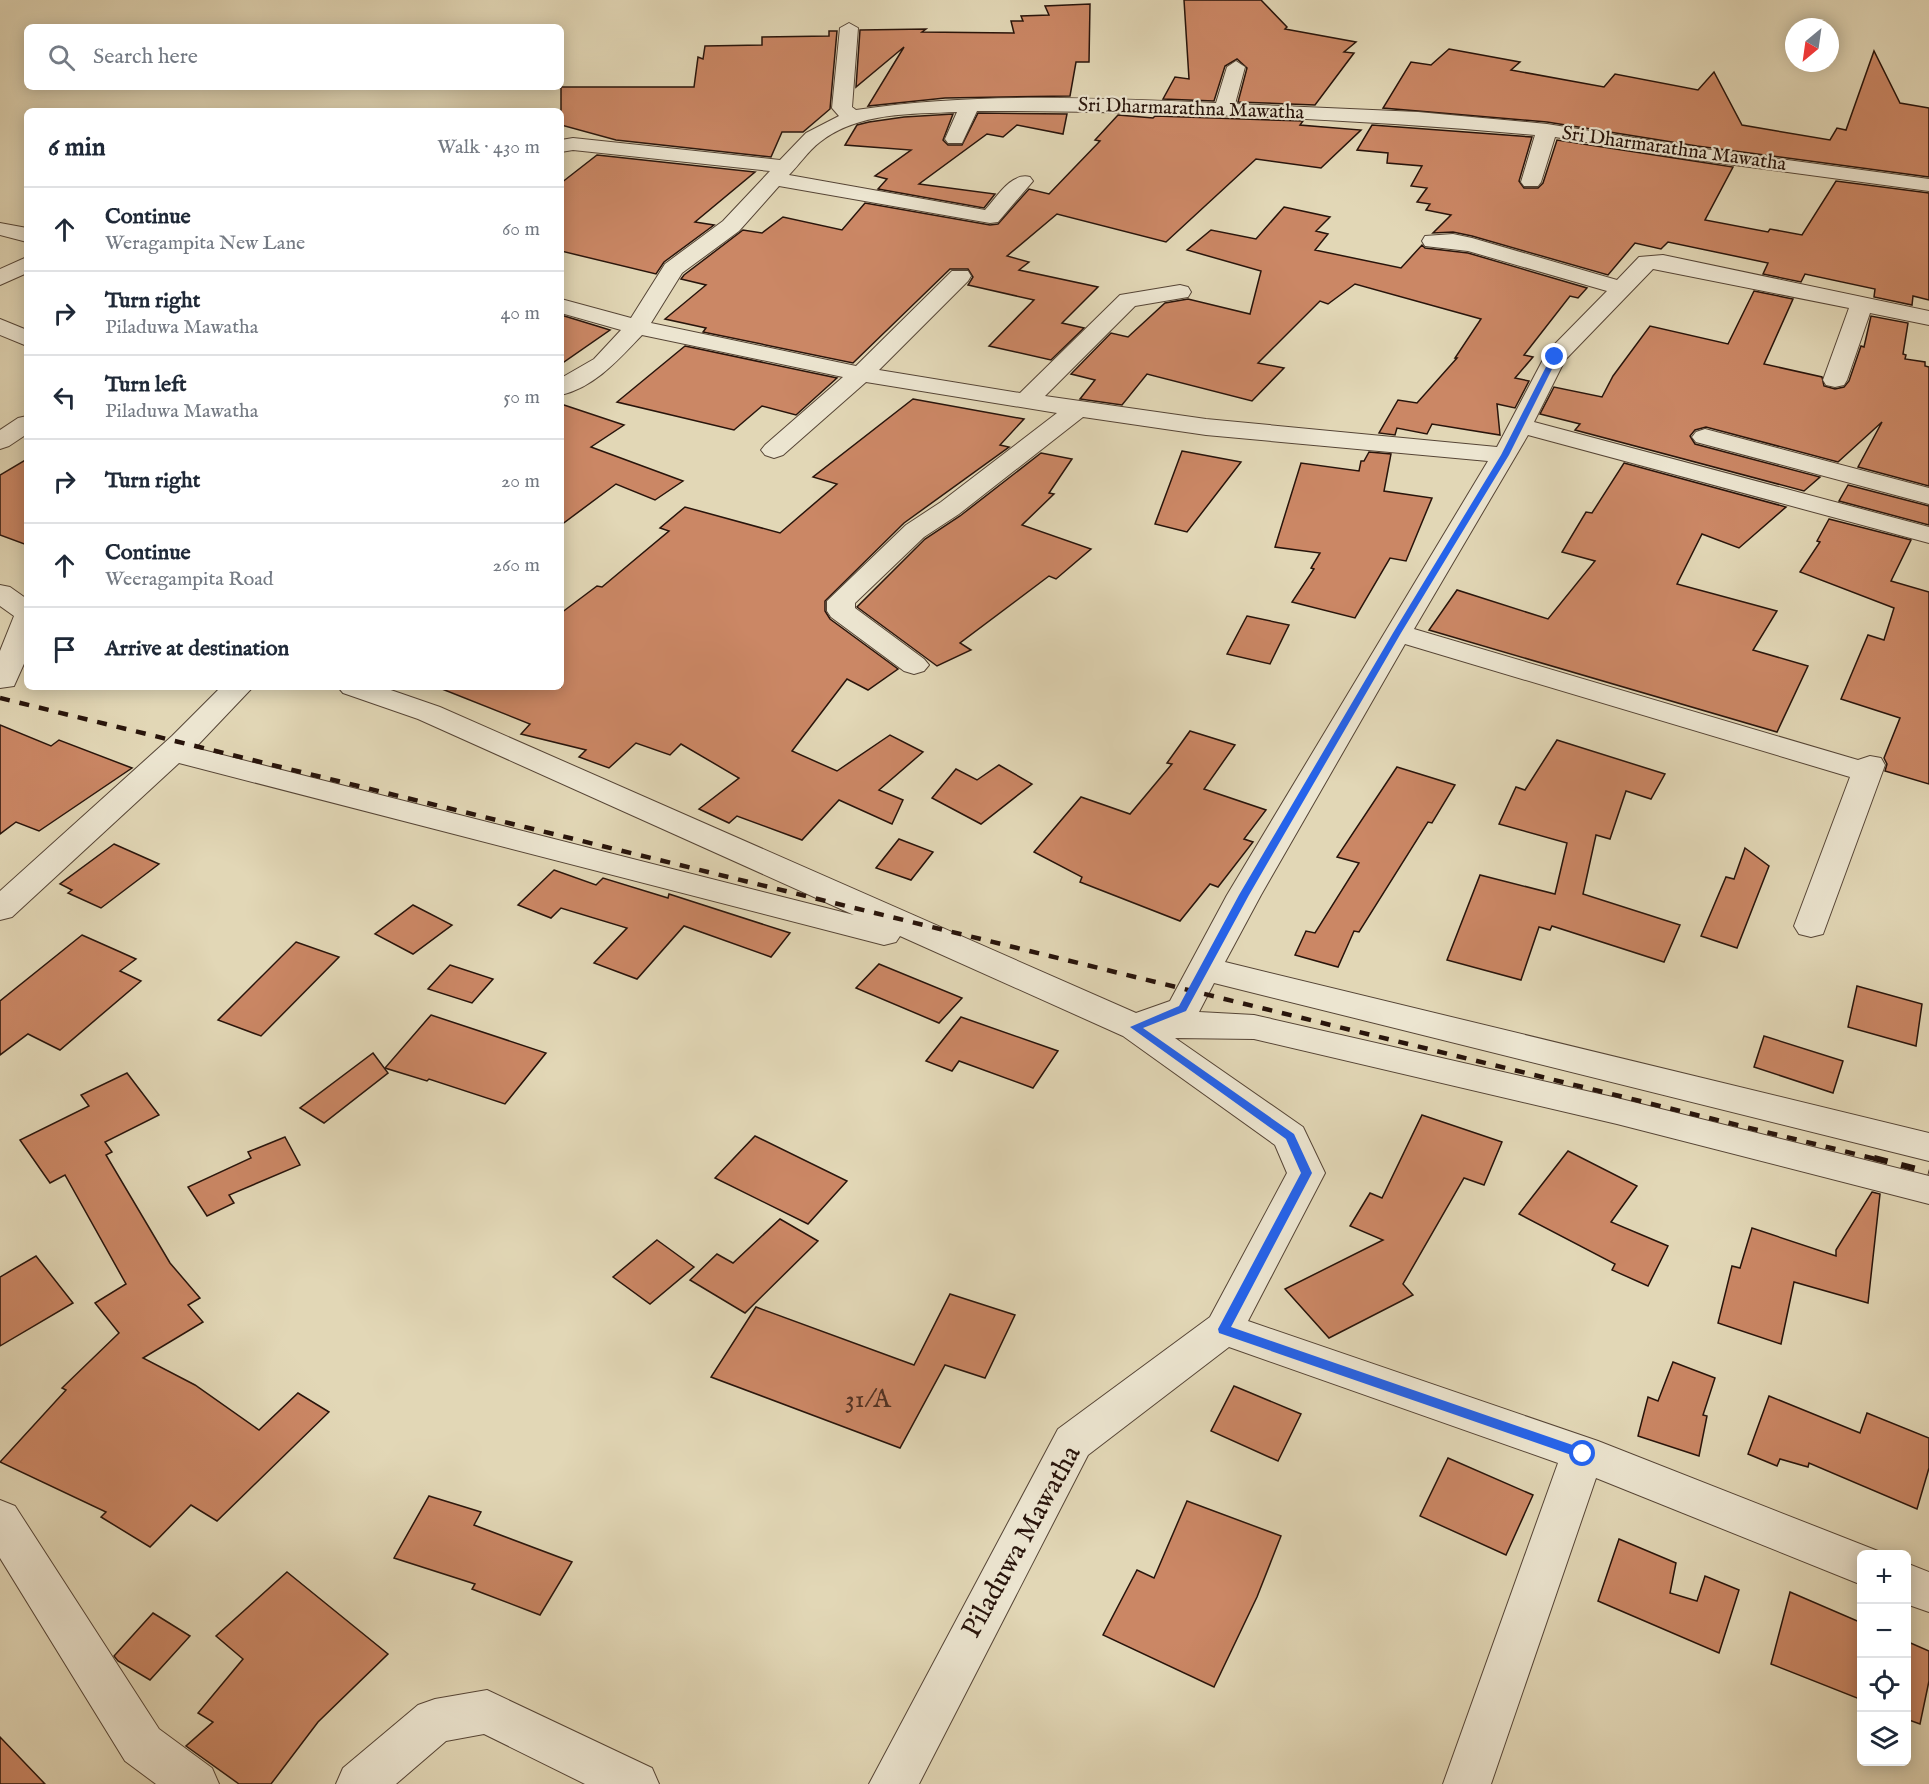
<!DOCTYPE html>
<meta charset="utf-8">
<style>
body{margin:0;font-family:"IM FELL English",serif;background:#f6f6f7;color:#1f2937}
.controls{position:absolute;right:18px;bottom:18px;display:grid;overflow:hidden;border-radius:9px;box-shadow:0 3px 15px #0003}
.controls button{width:54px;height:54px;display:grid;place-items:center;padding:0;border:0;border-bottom:2px solid #e0e1e3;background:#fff;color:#1f2937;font:30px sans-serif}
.compass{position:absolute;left:1785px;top:18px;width:54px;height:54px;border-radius:50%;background:#fff;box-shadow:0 3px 15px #0003;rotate:209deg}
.stop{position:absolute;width:18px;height:18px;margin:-14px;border:4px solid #2563eb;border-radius:50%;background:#fff}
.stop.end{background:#2563eb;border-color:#fff;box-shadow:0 2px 6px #0008}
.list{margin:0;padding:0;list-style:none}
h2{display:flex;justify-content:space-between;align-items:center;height:78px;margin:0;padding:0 24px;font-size:26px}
h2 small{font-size:20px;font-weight:400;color:#747a83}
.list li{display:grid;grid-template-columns:39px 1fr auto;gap:18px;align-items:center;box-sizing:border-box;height:84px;padding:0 24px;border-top:2px solid #e0e1e3}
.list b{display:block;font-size:22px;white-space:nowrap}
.list p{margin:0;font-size:20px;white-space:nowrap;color:#747a83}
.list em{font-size:20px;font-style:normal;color:#747a83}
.icon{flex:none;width:33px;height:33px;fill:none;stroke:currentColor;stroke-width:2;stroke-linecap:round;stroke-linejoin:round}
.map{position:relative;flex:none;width:1929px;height:1784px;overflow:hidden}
.search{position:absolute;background:#fff;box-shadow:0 3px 15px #0003;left:24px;top:24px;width:540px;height:66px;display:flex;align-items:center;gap:15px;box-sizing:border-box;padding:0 21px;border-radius:9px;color:#747a83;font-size:22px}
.panel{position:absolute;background:#fff;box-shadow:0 3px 15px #0003;left:24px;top:108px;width:540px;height:582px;border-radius:9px}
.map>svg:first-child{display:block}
</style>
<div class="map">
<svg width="1929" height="1784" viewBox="0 0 1929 1784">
<rect width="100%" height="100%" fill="#e2d7b6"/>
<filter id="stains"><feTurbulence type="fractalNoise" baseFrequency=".00333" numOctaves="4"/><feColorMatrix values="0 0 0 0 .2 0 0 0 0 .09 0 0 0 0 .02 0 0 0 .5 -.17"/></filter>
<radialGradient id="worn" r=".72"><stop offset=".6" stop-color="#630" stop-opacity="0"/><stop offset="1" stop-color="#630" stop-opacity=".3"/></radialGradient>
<g fill="#cb8765" stroke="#28140b" stroke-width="1.5">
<path d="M 1184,0 L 1261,0 L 1287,27 L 1285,29 L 1356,42 L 1344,52 L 1354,53 L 1315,105 L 1238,102 L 1247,68 L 1237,59 L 1225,66 L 1214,101 L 1163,99 L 1175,77 L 1189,79 Z"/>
<path d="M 1090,4 L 1089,62 L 1076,62 L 1070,96 L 945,98 L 868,106 L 904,47 L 856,87 L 860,30 L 926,29 L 922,32 L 1014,33 L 1011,21 L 1023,21 L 1021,16 L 1049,15 L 1045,6 Z"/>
<path d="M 829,31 L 837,31 L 830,109 L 803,132 L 782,132 L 771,157 L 616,140 L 561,125 L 561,87 L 694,87 L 698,57 L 703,59 L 705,46 L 762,45 L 762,37 L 829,36 Z"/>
<path d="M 1449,49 L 1520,62 L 1511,70 L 1604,87 L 1615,74 L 1698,90 L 1714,72 L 1742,125 L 1830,140 L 1837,128 L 1846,130 L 1874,51 L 1900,103 L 1929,108 L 1929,177 L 1697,146 L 1547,122 L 1383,108 L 1411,62 L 1431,65 Z"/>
<path d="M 978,113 L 1067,114 L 1063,134 L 1017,125 L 1003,137 L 987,134 L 919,184 L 995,194 L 984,208 L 878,189 L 887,179 L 875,176 L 911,150 L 845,145 L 857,125 L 869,122 L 904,117 L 953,114 L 943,140 L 948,145 L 962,145 Z"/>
<path d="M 1118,115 L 1153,118 L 1155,116 L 1303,121 L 1300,125 L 1361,130 L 1321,168 L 1256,159 L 1166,242 L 1057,214 L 1007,256 L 1029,262 L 1019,270 L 1098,287 L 1062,323 L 1084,328 L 1051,360 L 989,346 L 1034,300 L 968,285 L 973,277 L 968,269 L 950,269 L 853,363 L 703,332 L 706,328 L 665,319 L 706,285 L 681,279 L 684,275 L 743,230 L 762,233 L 783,217 L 842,230 L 865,203 L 990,225 L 998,224 L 1029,189 L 1049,194 L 1100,141 L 1095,140 Z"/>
<path d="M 1372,125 L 1532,137 L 1519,181 L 1524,188 L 1538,188 L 1543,183 L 1557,140 L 1733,167 L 1705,220 L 1768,232 L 1770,229 L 1802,235 L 1836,181 L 1929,193 L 1929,300 L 1913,296 L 1912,305 L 1874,297 L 1875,289 L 1805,274 L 1801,282 L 1763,274 L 1768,263 L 1668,242 L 1661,249 L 1635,243 L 1608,275 L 1472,236 L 1453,232 L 1433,233 L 1451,215 L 1426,210 L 1430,204 L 1417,202 L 1427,188 L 1411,186 L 1422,166 L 1387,163 L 1388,153 L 1357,150 Z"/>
<path d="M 597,155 L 755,172 L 695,222 L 714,225 L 664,262 L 656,274 L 561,251 L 561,183 Z"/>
<path d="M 1284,207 L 1330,217 L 1316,231 L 1328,234 L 1315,250 L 1401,268 L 1422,245 L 1425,248 L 1468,253 L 1587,288 L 1578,298 L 1570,296 L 1524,355 L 1533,357 L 1515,378 L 1529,381 L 1515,408 L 1497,404 L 1500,435 L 1432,424 L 1427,434 L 1397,428 L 1395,435 L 1379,433 L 1398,400 L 1417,403 L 1457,358 L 1455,358 L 1481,319 L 1355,284 L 1328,304 L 1320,301 L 1258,363 L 1284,368 L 1252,401 L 1147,374 L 1122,405 L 1080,399 L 1095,380 L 1071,374 L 1111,333 L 1128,337 L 1165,303 L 1188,299 L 1250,314 L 1261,271 L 1187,250 L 1211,230 L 1256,239 Z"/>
<path d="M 1754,291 L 1793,299 L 1764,364 L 1822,377 L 1824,386 L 1835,389 L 1844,387 L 1849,381 L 1861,346 L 1864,347 L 1871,316 L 1908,323 L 1903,354 L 1906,355 L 1905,359 L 1925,362 L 1925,366 L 1929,367 L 1929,486 L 1858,467 L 1882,422 L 1838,462 L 1706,427 L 1695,430 L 1690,436 L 1695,444 L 1820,477 L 1804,491 L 1575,430 L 1580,424 L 1540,414 L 1554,387 L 1602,397 L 1613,376 L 1650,326 L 1728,344 Z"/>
<path d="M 561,315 L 597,326 L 610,330 L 561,364 Z"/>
<path d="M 685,346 L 837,378 L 796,415 L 762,406 L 734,430 L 617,402 Z"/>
<path d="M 913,399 L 1024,419 L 1000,445 L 1009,447 L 904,523 L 825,601 L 825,611 L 830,619 L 898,669 L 868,690 L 847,679 L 792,751 L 837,771 L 890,735 L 923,752 L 879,790 L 903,800 L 892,824 L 839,800 L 802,840 L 737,816 L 729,823 L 699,809 L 739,778 L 681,744 L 670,755 L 636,743 L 609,768 L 579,757 L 586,750 L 521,734 L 530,724 L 437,687 L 561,687 L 561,613 L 597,586 L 602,587 L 669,531 L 660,528 L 685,507 L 780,533 L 837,484 L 813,477 Z"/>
<path d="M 561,404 L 624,425 L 591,447 L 683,481 L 655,500 L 616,484 L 561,525 Z"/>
<path d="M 1182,451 L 1241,462 L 1187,532 L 1155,524 Z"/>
<path d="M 1369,452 L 1391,454 L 1384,491 L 1432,498 L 1406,561 L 1390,558 L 1355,618 L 1292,602 L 1314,569 L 1311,568 L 1320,553 L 1275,547 L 1301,463 L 1359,471 L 1361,461 L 1364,461 Z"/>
<path d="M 1041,453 L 1072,459 L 1049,493 L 1054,494 L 1022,525 L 1091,549 L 1056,579 L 1049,576 L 960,643 L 971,650 L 937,666 L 857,607 L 925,539 L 960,516 Z"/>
<path d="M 27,459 L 27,545 L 0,535 L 0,475 Z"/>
<path d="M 1624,463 L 1786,507 L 1739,548 L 1702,534 L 1677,584 L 1777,611 L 1753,650 L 1808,666 L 1777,732 L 1429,630 L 1457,590 L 1548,619 L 1595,561 L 1562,552 L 1586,512 L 1592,513 Z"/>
<path d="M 1848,485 L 1929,506 L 1929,525 L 1839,501 Z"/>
<path d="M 1829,519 L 1911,540 L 1891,581 L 1929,592 L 1929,784 L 1885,771 L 1887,764 L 1884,758 L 1900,718 L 1841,699 L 1868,635 L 1884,640 L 1894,608 L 1800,572 L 1820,542 L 1817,541 Z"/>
<path d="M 1247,616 L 1289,625 L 1270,664 L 1227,654 Z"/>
<path d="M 0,725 L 51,746 L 59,740 L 132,768 L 39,831 L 16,822 L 0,834 Z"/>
<path d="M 1190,731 L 1235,745 L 1204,789 L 1266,810 L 1244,839 L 1253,842 L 1218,887 L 1210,884 L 1180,921 L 1080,882 L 1082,877 L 1034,852 L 1081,797 L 1130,814 L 1172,764 L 1167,763 Z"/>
<path d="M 1557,740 L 1665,774 L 1651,799 L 1626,791 L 1610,839 L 1596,835 L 1583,894 L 1680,925 L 1664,962 L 1552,926 L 1550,930 L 1539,927 L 1521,980 L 1447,960 L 1480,875 L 1555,894 L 1567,843 L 1499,824 L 1516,787 L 1525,790 Z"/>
<path d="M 999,765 L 1032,784 L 981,824 L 932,798 L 956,769 L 977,780 Z"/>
<path d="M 1397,767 L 1455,785 L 1432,823 L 1428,822 L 1359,932 L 1354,931 L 1338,967 L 1295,955 L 1306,931 L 1315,933 L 1359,863 L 1337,857 Z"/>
<path d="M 899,839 L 933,852 L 911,880 L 876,868 Z"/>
<path d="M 114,844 L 159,864 L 101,908 L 68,893 L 72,890 L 60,884 Z"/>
<path d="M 1745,848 L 1769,866 L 1737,948 L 1701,936 L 1726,877 L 1734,879 Z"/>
<path d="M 554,870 L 596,885 L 603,878 L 668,898 L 669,894 L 790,933 L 771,957 L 684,926 L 637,979 L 594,963 L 627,928 L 561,908 L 551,918 L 518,905 Z"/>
<path d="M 413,905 L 452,925 L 413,954 L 375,934 Z"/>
<path d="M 82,935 L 136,959 L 120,971 L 141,981 L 60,1050 L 28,1034 L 0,1055 L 0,1001 Z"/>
<path d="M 296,942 L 339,957 L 261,1036 L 218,1020 Z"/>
<path d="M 879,964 L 962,998 L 939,1023 L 856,988 Z"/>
<path d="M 450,965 L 493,979 L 472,1003 L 428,989 Z"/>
<path d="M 1857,986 L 1922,1004 L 1916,1046 L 1848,1027 Z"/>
<path d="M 431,1015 L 546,1053 L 505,1104 L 429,1079 L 427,1081 L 385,1068 Z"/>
<path d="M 961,1017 L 1058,1051 L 1033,1088 L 959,1061 L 952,1071 L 926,1061 Z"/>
<path d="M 1764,1036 L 1843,1061 L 1833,1093 L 1754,1067 Z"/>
<path d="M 373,1053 L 388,1073 L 324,1123 L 300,1108 Z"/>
<path d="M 127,1073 L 159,1115 L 105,1142 L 112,1152 L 106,1155 L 170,1263 L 200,1298 L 188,1305 L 203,1322 L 143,1358 L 195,1385 L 259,1430 L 298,1393 L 329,1412 L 217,1521 L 191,1505 L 150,1547 L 101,1517 L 106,1512 L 0,1462 L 66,1390 L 62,1388 L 119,1333 L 95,1303 L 126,1284 L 65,1175 L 50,1183 L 20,1140 L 89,1106 L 81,1095 Z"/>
<path d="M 1422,1115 L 1502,1142 L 1484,1185 L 1464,1178 L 1403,1284 L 1413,1295 L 1329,1338 L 1285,1289 L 1383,1240 L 1350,1226 L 1370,1193 L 1382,1198 Z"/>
<path d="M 755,1136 L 847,1181 L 808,1224 L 715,1178 Z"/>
<path d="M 285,1137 L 300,1165 L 229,1195 L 234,1203 L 207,1216 L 188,1187 L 251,1158 L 248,1152 Z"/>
<path d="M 1568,1151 L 1637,1186 L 1611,1222 L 1668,1246 L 1648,1286 L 1612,1270 L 1615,1264 L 1519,1214 Z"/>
<path d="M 1872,1192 L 1880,1194 L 1868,1303 L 1794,1282 L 1781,1344 L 1718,1323 L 1732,1266 L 1740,1268 L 1752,1228 L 1836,1256 L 1836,1250 Z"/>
<path d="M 780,1219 L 818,1241 L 745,1313 L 690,1280 L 717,1254 L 733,1263 Z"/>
<path d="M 657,1240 L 694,1267 L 650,1304 L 613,1277 Z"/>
<path d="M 36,1256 L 73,1303 L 0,1346 L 0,1277 Z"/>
<path d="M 950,1294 L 1015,1315 L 985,1378 L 945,1365 L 900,1448 L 711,1377 L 756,1307 L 914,1365 Z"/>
<path d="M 1673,1362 L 1715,1378 L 1703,1415 L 1707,1416 L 1699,1456 L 1638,1436 L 1648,1397 L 1658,1401 Z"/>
<path d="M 1234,1386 L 1301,1414 L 1278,1461 L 1211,1431 Z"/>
<path d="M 1769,1396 L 1860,1433 L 1867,1413 L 1929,1438 L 1929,1468 L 1917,1509 L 1809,1463 L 1808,1467 L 1780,1459 L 1777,1466 L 1748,1454 Z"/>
<path d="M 1448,1458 L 1533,1495 L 1506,1555 L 1420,1516 Z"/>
<path d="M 429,1496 L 481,1512 L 474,1525 L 572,1562 L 540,1615 L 472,1589 L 475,1584 L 394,1558 Z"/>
<path d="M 1187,1501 L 1281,1536 L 1257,1597 L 1214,1687 L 1103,1635 L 1137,1570 L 1154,1578 Z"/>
<path d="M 1619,1539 L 1676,1563 L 1670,1593 L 1697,1601 L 1705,1576 L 1739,1590 L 1719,1653 L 1598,1601 Z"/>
<path d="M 287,1572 L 388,1654 L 318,1722 L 271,1784 L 239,1784 L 186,1746 L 213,1722 L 198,1713 L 243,1659 L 216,1636 Z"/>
<path d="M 1790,1592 L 1862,1623 L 1862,1700 L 1771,1664 Z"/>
<path d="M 153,1613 L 190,1636 L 150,1680 L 118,1661 L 114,1656 Z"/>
<path d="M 1906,1641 L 1929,1651 L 1929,1681 L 1920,1724 L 1906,1719 Z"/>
<path d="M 0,1737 L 45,1784 L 0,1784 Z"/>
</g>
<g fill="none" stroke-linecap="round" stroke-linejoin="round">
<g stroke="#564536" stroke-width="2">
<g id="minor">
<path d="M 849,23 L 858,28 L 852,107 L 856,110 C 975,92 1096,98 1216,103 L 1227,67 L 1236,61 L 1245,67 L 1235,104 L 1418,112 L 1547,124 L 1697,148 L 1929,179 L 1929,191 L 1697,160 L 1555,137 L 1541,182 L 1538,186 L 1524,186 L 1521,182 L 1535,135 C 1350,118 1164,111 977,111 L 962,143 L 948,143 L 945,139 L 957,112 C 913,114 857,112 820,142 C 808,151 799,165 789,175 L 985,210 C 997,197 1011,172 1030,177 L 1033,181 L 998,222 L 990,223 L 779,186 L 739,231 L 682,273 L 651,323 L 856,366 L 952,271 L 968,271 L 971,276 L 968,281 L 879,370 L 1020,393 L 1120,295 L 1180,285 L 1188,287 L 1191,292 L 1188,297 L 1135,306 L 1045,396 L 1206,419 L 1497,447 L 1547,352 L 1607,291 L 1468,251 L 1425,246 L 1422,241 L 1425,236 L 1453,234 L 1472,238 L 1617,280 L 1639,257 L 1663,255 L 1929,311 L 1929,325 L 1870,313 L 1847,380 L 1844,385 L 1835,387 L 1826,385 L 1823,380 L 1849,308 L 1653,269 L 1565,360 L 1534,422 L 1929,527 L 1929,543 L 1528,435 L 1414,629 L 1858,760 L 1870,756 L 1881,758 L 1885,765 L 1823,934 L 1811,937 L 1799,934 L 1794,926 L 1850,777 L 1405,644 L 1261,895 L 1225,962 L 1929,1133 L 1929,1161 L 1214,983 L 1199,1012 L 1254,1015 L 1617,1098 L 1929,1176 L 1929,1204 L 1617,1124 L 1254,1039 L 1175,1038 L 1303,1127 L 1325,1173 L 1248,1321 L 1598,1441 L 1878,1551 L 1879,1554 L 1862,1554 L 1862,1585 L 1596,1478 L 1491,1784 L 1443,1784 L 1558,1463 L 1229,1347 L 1088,1455 L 919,1784 L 869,1784 L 1058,1429 L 1210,1317 L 1287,1173 L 1275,1145 L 1123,1036 L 900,936 L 896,942 L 884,945 L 179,763 L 12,917 L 0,920 L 0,891 L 172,736 L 221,687 L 253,687 L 195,748 L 854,915 L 418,719 L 343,693 L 338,687 L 382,687 L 440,707 L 1136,1013 L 1170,1001 L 1227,895 L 1488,461 L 1206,435 L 1083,417 L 959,514 L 924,537 L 855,603 L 855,608 L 924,659 L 929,665 L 924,671 L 914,674 L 904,671 L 831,617 L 827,611 L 827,601 L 906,525 L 941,502 L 1057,413 L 866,382 L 783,455 L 774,458 L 765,455 L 761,450 L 765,445 L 843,377 L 642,335 C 619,359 595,387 561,395 L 561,378 L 594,359 L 621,330 L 561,313 L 561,299 L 631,318 L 665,264 L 723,221 L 770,171 L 573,150 L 561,152 L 561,140 L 573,138 L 780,160 L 806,133 L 839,116 L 832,108 L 840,28 Z"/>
<path d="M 0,223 L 27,228 L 27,242 L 0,235 Z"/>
<path d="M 27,257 L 27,273 L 0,285 L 0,269 Z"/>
<path d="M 0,319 L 27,330 L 27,346 L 0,335 Z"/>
<path d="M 27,416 L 27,434 L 9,446 L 0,449 L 0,430 L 18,418 Z"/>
<path d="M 1705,429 L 1929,488 L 1929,504 L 1696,442 L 1692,437 L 1696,432 Z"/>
<path d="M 0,585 L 10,587 L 27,599 L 27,657 L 14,686 L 0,688 L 0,651 L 14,616 L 0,606 Z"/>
<path d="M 0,1500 L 15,1506 L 159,1729 L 212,1768 L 219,1784 L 156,1784 L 125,1761 L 0,1558 Z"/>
<path d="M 1906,1563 L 1929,1572 L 1929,1612 L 1906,1604 Z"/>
<path d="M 487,1690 L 652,1768 L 659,1784 L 585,1784 L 484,1734 L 446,1741 L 396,1784 L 336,1784 L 343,1768 L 418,1705 L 435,1699 Z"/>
</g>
</g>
<use href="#minor" fill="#ece5d0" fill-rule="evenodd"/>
<path stroke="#28140b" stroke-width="4.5" stroke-dasharray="10 10" stroke-linecap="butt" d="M 0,698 L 1880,1160"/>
<path stroke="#28140b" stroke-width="6" stroke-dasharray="14 14" stroke-linecap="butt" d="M 1874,1158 L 1929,1172"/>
</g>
<path fill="#2563eb" d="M 1555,355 L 1558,357 L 1509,455 L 1401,633 L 1249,895 L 1186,1011 L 1143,1028 L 1294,1134 L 1312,1173 L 1231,1327 L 1587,1450 L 1587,1458 L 1583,1459 L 1219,1333 L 1218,1329 L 1301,1173 L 1286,1139 L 1130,1027 L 1179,1006 L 1239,895 L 1393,633 L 1501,455 L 1551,357 Z"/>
<g text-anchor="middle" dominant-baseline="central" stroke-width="4.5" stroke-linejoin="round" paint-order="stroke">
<g font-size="20" fill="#28140b" stroke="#ece5d0">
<text transform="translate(1191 109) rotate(2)">Sri Dharmarathna Mawatha</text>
<text transform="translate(1674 149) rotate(8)">Sri Dharmarathna Mawatha</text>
</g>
<g font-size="26" fill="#513122">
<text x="868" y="1399">31/A</text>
</g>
<g font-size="28" fill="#28140b" stroke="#ece5d0">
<text transform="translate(1022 1542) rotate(-61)">Piladuwa Mawatha</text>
</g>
</g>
<rect width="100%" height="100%" filter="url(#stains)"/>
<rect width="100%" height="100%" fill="url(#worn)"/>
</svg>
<div class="controls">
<button>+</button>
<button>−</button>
<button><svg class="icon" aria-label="locate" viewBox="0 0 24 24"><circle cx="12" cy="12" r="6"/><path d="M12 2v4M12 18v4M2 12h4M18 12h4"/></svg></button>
<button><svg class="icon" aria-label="layers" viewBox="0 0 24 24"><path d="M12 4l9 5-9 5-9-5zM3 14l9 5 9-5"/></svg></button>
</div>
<svg class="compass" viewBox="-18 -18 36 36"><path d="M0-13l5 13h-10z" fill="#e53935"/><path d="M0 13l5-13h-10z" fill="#747a83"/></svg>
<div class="stop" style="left:1583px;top:1454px"></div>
<div class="stop end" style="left:1555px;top:357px"></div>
<div class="search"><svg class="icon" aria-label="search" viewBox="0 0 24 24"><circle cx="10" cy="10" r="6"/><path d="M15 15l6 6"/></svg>Search here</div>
<section class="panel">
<h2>6 min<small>Walk · 430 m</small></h2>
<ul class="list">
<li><svg class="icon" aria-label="ahead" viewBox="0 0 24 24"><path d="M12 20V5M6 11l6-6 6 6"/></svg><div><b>Continue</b><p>Weragampita New Lane</p></div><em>60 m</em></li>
<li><svg class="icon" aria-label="right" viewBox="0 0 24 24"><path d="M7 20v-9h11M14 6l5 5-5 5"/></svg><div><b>Turn right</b><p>Piladuwa Mawatha</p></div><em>40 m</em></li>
<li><svg class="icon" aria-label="left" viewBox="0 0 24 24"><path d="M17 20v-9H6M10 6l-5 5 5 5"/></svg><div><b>Turn left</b><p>Piladuwa Mawatha</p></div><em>50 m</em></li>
<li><svg class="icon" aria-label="right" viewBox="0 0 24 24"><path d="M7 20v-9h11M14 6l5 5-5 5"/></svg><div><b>Turn right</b></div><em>20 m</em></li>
<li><svg class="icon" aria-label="ahead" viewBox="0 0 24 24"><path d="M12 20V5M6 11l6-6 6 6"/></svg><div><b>Continue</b><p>Weeragampita Road</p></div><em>260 m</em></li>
<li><svg class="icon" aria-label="arrive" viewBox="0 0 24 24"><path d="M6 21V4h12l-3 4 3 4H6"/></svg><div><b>Arrive at destination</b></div></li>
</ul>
</section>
</div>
